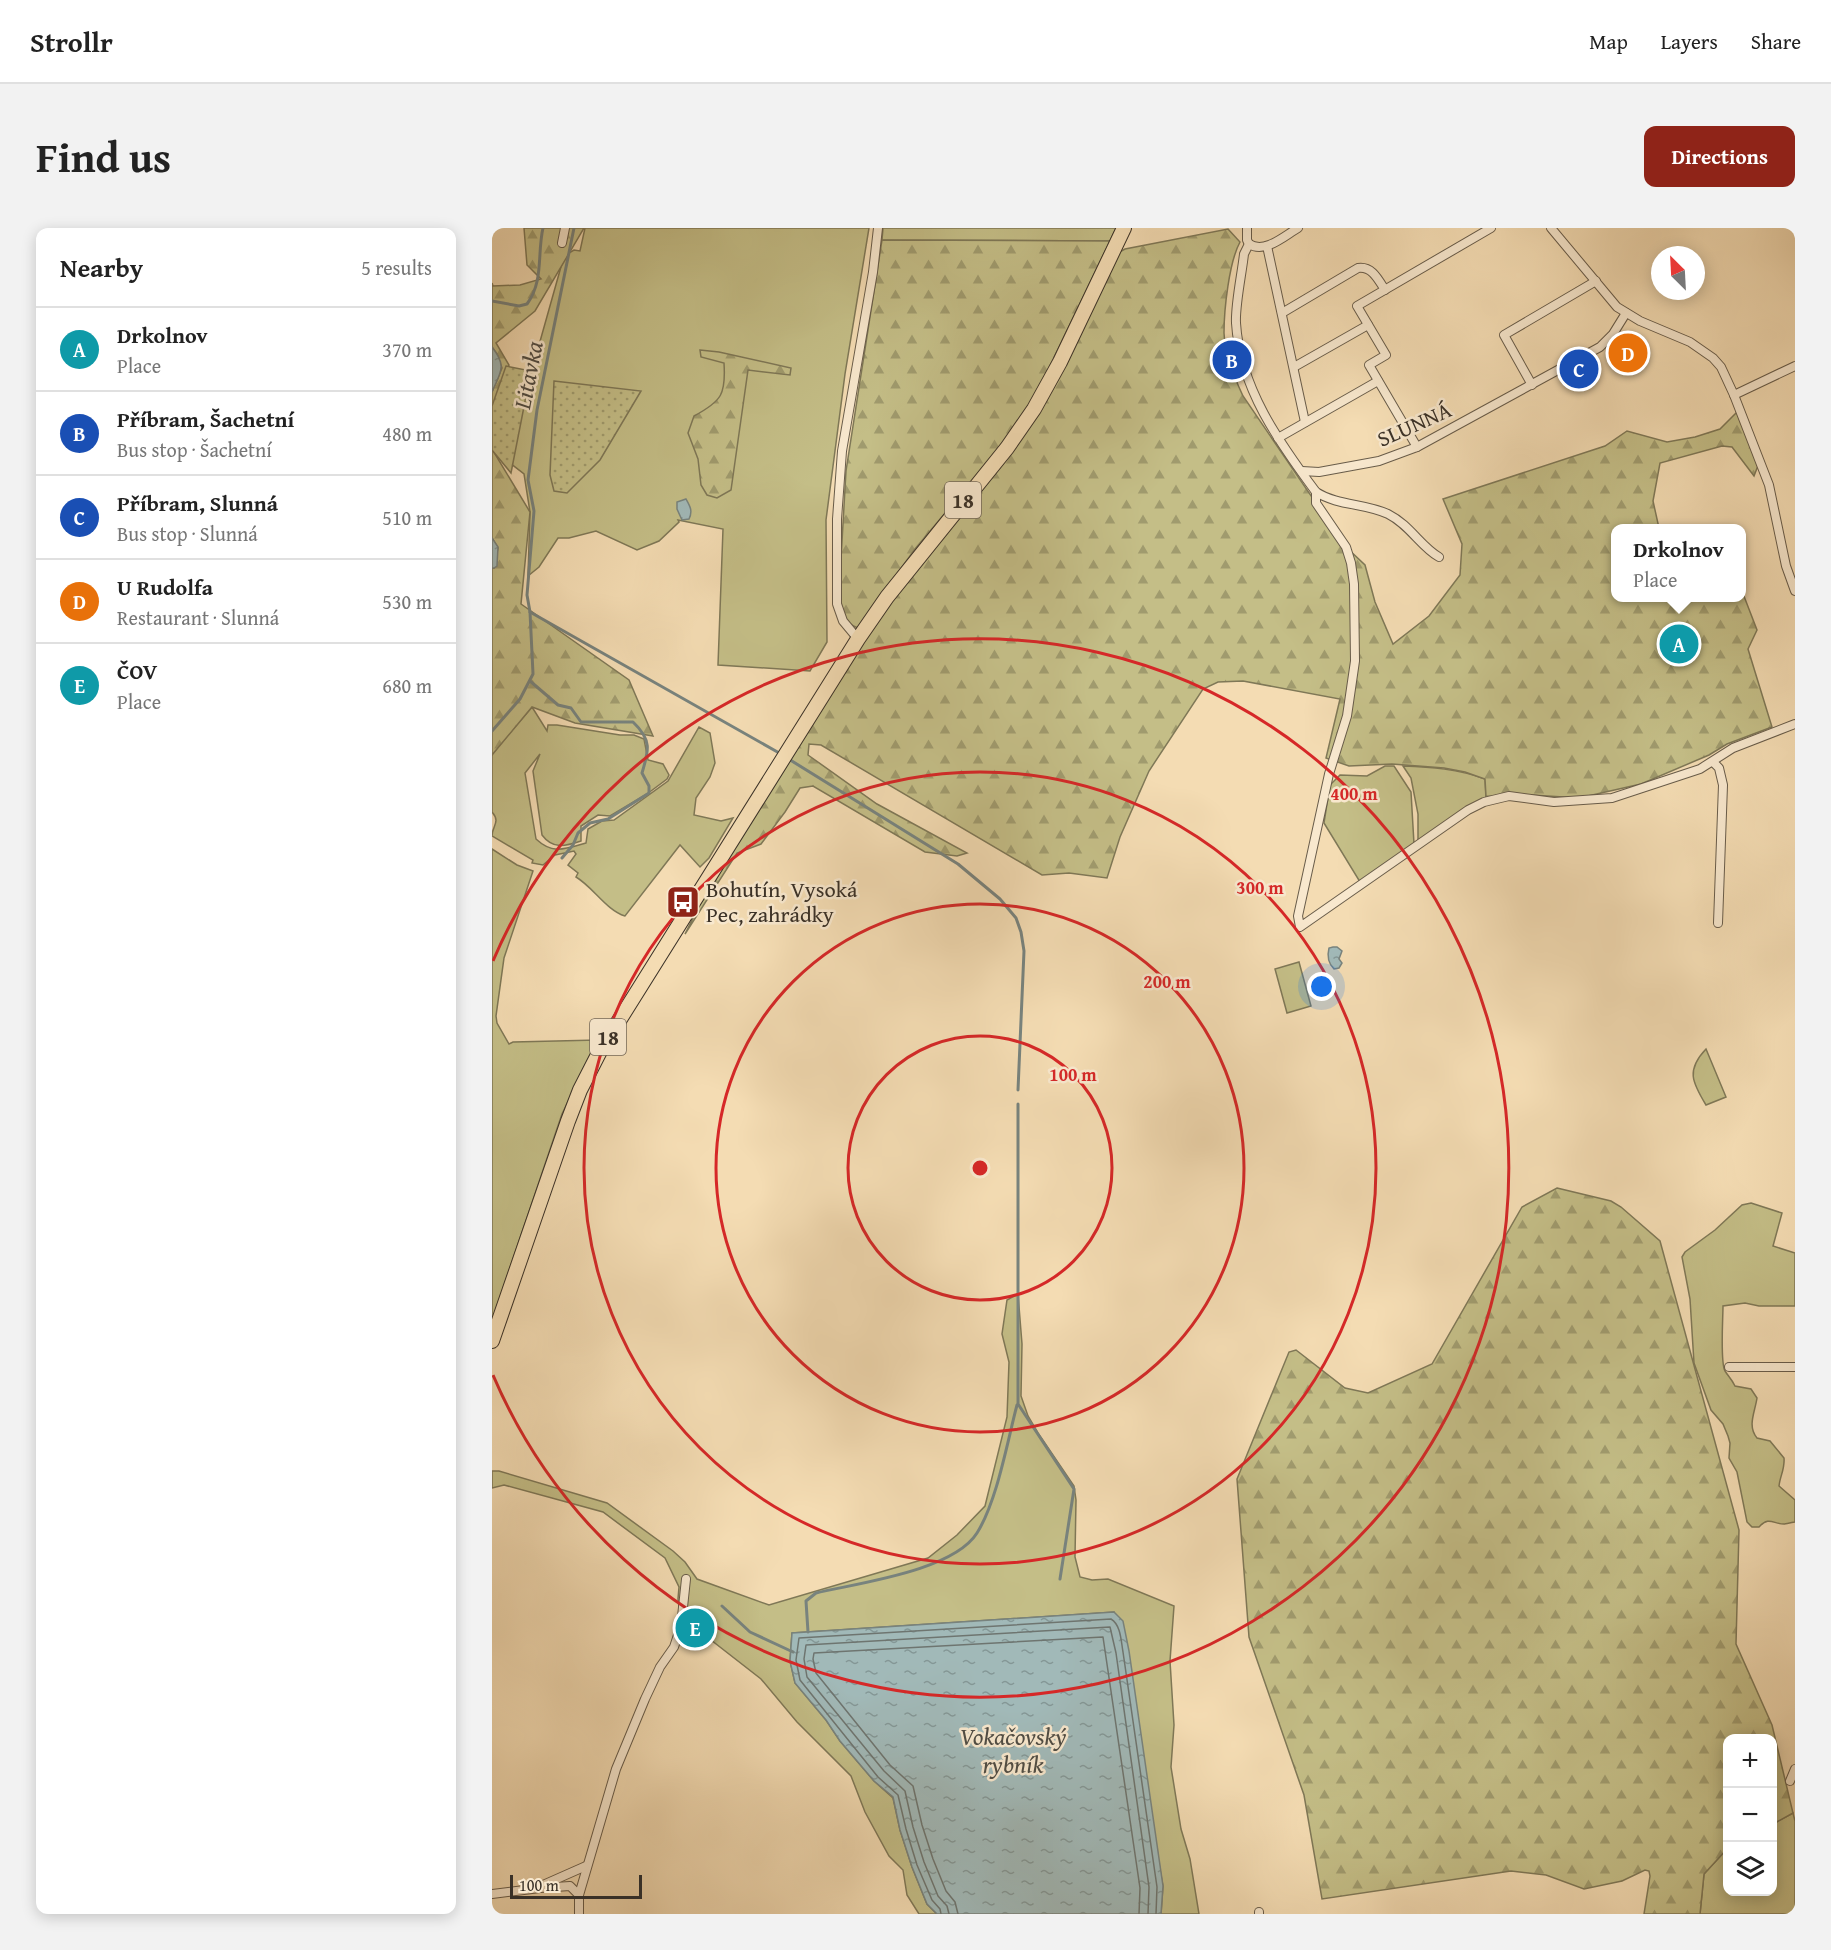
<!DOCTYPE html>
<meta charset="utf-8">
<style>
body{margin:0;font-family:"Gentium Book Plus",serif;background:#f2f2f2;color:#222}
.controls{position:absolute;right:18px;bottom:18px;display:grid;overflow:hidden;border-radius:12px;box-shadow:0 3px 15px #0003}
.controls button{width:54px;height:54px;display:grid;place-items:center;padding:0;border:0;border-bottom:2px solid #e0e0e0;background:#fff;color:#222;font:30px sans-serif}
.compass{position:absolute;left:1159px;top:18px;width:54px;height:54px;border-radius:50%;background:#fff;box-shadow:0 3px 15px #0003;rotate:336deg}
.scale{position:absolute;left:18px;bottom:15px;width:132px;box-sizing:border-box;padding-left:6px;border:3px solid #3a3127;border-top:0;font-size:16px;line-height:21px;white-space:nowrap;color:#3a3127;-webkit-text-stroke:4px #f8e8ce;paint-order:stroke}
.you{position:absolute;left:830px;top:759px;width:21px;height:21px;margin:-15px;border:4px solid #fff;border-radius:50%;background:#1a73e8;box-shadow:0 0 0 9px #1a73e833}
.badge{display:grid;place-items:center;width:39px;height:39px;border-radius:50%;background:#8f2418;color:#fff;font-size:20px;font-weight:700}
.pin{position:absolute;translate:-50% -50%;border:3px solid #fff;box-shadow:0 2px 6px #0006}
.popup{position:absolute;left:1119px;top:296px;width:135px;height:78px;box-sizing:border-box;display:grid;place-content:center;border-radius:12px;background:#fff;filter:drop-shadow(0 2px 4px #0005);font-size:20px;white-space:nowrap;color:#767676}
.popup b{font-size:22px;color:#222}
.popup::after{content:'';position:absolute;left:50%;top:100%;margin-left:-12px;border:12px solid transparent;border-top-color:#fff}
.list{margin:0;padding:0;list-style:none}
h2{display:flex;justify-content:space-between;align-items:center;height:78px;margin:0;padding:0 24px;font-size:26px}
h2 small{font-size:20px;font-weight:400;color:#767676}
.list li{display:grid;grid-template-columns:39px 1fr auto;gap:18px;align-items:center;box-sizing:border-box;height:84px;padding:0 24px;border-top:2px solid #e0e0e0}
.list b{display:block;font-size:22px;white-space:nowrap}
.list p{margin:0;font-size:20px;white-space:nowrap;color:#767676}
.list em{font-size:20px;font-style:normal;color:#767676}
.icon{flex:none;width:33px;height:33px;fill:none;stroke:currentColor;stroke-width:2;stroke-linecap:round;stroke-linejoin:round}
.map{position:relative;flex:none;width:1303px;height:1686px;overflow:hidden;border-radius:12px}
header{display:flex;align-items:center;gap:36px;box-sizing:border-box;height:84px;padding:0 30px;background:#fff;border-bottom:2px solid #e0e0e0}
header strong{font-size:28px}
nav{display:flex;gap:33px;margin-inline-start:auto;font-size:21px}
.intro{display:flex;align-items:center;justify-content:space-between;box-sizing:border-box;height:144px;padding:0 36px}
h1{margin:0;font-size:42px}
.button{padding:15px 27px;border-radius:12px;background:#8f2418;color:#fff;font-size:21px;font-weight:700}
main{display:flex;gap:36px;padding:0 36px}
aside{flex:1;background:#fff;border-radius:12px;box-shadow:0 3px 15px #0003}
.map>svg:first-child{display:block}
</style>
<header>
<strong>Strollr</strong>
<nav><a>Map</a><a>Layers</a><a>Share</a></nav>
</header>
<div class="intro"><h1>Find us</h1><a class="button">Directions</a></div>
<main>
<aside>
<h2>Nearby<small>5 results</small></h2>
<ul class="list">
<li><span class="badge" style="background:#0f9aa8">A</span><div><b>Drkolnov</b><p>Place</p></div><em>370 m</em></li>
<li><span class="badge" style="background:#1a4fb4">B</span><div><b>Příbram, Šachetní</b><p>Bus stop · Šachetní</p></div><em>480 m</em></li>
<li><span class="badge" style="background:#1a4fb4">C</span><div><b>Příbram, Slunná</b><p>Bus stop · Slunná</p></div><em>510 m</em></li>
<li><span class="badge" style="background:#e8710a">D</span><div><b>U Rudolfa</b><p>Restaurant · Slunná</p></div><em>530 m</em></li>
<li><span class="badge" style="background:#0f9aa8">E</span><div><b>ČOV</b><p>Place</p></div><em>680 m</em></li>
</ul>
</aside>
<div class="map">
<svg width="1303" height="1686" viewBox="0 0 1303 1686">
<defs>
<pattern id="forest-firs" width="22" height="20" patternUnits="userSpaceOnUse" patternTransform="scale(1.5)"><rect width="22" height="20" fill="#c4be87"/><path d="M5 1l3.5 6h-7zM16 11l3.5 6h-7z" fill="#a09b6e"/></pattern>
<pattern id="park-dots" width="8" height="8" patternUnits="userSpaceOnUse" patternTransform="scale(1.5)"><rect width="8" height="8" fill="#c4be87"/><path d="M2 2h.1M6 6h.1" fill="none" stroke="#a09b6e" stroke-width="1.8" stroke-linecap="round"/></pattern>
<pattern id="water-ripples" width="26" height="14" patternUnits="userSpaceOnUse" patternTransform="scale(1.5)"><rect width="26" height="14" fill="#a1b9b8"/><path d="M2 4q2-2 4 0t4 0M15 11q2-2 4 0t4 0" fill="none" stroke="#849796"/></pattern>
</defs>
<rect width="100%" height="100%" fill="#f4dcb3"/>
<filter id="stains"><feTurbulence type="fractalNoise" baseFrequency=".00333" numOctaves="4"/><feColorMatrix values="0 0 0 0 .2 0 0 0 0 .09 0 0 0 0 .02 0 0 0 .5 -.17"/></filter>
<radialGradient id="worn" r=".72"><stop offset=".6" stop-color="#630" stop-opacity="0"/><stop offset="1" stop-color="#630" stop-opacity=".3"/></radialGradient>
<g fill="#c4be87" stroke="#7f7857" stroke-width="1.5">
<path d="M 93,0 L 377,0 L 353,146 L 334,292 L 335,414 L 318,443 L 226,437 L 231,301 L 186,292 L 187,294 L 167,313 L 145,322 L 104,303 L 77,310 L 66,310 L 47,339 L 36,348 L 38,284 L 32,246 L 14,232 L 22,187 L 38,149 L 72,28 L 82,22 L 88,23 Z"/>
<path d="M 391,0 L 624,0 L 618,13 L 390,12 Z"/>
<path d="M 40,479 L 55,503 L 56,497 L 65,497 L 128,507 L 142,507 L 152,511 L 156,532 L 171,536 L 177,547 L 175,551 L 155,566 L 118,588 L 106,587 L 89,598 L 89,613 C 74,618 61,622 50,607 L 41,543 L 48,526 L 33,545 L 44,611 C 61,627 73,621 94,615 L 96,601 L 110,593 L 122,592 L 176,553 L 207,499 L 218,505 L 223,535 L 218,549 L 204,570 L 202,587 L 229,593 L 241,590 L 217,630 L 208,639 L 188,617 L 133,688 C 114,682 101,659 84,649 L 86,645 L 76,637 L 84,626 L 82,623 L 63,627 L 51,637 L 40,635 L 41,632 L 0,608 C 0,598 9,594 0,584 L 0,526 Z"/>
<path d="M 893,538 L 902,538 L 919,564 L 922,616 L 868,654 L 832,595 L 838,557 L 848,547 L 875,548 Z"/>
<path d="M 911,538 C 939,539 966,541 993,551 L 994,571 L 926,614 L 926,586 L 919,550 Z"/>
<path d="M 0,621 L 25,637 L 41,643 L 12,730 L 4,788 L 5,795 L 17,816 L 21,814 L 106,812 L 70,886 L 0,1093 Z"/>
<path d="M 807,734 L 819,778 L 795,785 L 783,741 Z"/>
<path d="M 1214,821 L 1234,869 L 1214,877 C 1200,854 1194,842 1214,821 Z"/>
<path d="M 1259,975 L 1290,985 L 1281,1018 L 1303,1025 L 1303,1078 L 1267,1078 L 1253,1075 L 1231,1078 C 1231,1091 1228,1134 1233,1143 C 1236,1148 1239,1150 1243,1158 L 1259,1161 L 1265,1170 C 1263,1184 1255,1198 1265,1210 L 1278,1213 L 1292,1230 C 1293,1241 1288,1248 1287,1258 L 1303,1272 L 1303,1294 C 1302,1294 1293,1296 1292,1296 C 1281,1296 1277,1288 1267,1299 L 1260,1299 L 1255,1294 L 1245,1244 L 1237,1230 L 1238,1215 L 1236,1208 L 1231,1196 L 1219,1182 L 1202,1135 L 1198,1071 L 1190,1029 L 1193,1024 L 1223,1002 L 1250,977 Z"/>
<path d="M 526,1066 L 530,1116 L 529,1168 L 536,1188 L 546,1205 L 582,1258 L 584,1272 L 583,1329 L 588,1349 L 600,1352 L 616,1351 L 682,1378 L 678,1433 L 682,1497 L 679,1539 L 689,1601 L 698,1631 L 707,1686 L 669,1686 L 671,1658 L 622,1384 L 300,1405 L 298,1433 L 303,1455 L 334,1492 L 348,1513 L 382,1553 L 401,1570 L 408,1602 L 420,1639 L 435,1676 L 445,1686 L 427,1686 L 415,1667 L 411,1642 L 397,1628 L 373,1584 L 359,1548 L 305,1494 L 269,1451 L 210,1405 L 187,1379 L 186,1371 L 187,1359 L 173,1330 L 111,1284 L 12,1257 L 0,1260 L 0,1243 L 7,1243 L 115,1275 L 181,1323 L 193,1334 L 205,1351 L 277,1377 L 436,1330 L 465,1307 L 493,1278 L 515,1189 L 517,1134 L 510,1106 L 515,1072 Z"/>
<path d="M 1301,1585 L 1303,1593 L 1303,1686 L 1208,1686 L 1212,1646 L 1235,1621 L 1236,1664 L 1280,1664 L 1281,1596 Z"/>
</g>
<g fill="url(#forest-firs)" stroke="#7f7857" stroke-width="1.5">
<path d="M 32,0 L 92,0 L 43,83 L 4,115 L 17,137 L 0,186 L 0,164 L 10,140 L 5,126 L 0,119 L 0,55 L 1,58 L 28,57 L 49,51 L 35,37 Z"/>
<path d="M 736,1 L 748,14 C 737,34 732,82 732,105 C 733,126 742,149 751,168 L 854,319 L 873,337 L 883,374 L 901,416 L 937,388 L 968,347 L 970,316 L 951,271 L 1113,218 L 1135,203 L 1175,214 L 1203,209 L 1228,201 L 1245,184 L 1267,235 L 1262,248 L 1240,219 L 1230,218 L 1168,235 L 1161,273 L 1167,300 L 1124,300 L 1124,370 L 1250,370 L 1250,363 L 1265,402 L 1256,421 L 1280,499 L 1235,516 L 1217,527 L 1149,556 L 1087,570 L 1024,566 L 1006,569 L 994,568 L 993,551 L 973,544 L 952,540 L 900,536 L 857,538 L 834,530 L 848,471 L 751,453 L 726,454 L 711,461 L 657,543 L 628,609 L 615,650 L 577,645 L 550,647 L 329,517 L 317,516 L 316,527 L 385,576 L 475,625 L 465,628 L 433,624 L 321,558 L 308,560 L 293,584 L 269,616 L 245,625 L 193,706 L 218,656 L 368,414 L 520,219 L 622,27 L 633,21 Z"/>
<path d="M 390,12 L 618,13 L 541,173 L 517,209 L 423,321 L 366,400 C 351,395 349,381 347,366 L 354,243 Z"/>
<path d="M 208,122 L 227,124 L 299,140 L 298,147 L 256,142 L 239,262 L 225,270 L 215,267 L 209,257 L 206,231 L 196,205 L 202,188 C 230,173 234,166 232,135 L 209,129 Z"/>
<path d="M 0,221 L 38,284 L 29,376 L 137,452 L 161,508 L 83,495 L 40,479 L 0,527 L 0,340 L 2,340 L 6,320 L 0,310 Z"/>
<path d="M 1065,960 L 1119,973 L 1129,979 L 1168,1013 L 1247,1302 L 1244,1416 L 1280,1497 L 1301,1585 L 1281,1596 L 1280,1510 L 1236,1510 L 1235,1621 L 1212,1646 L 1208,1686 L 1152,1686 L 1158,1648 L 1157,1643 L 1153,1642 L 1130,1653 L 1092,1661 L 1054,1647 L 1019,1643 L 830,1671 L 812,1567 L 757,1409 L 745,1251 L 797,1124 L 804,1122 L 853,1160 L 876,1165 L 940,1136 L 1030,979 Z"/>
</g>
<g fill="url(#park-dots)" stroke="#7f7857" stroke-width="1.5">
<path d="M 14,138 L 39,143 L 19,245 L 0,222 L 0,178 Z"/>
<path d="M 62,153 L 149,163 L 108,232 L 75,265 L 62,263 L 58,247 Z"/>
</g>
<g fill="url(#water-ripples)" stroke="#78837e" stroke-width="1.5">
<path d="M 0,119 C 15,138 9,143 0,164 Z"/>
<path d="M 194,271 C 198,278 201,283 197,291 L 190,292 L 185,281 L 185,274 Z"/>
<path d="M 0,310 L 6,319 L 5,338 L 2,340 L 0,340 Z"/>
<path d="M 841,719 L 845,719 L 850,723 L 847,731 L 850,735 L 847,740 L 842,741 C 837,736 835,728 837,720 Z"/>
<path d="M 622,1384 L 631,1393 L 637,1423 L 671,1658 L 669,1686 L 445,1686 L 435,1676 L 420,1639 L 408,1602 L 401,1569 L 382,1553 L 348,1513 L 334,1492 L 303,1455 L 298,1433 L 300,1405 Z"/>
</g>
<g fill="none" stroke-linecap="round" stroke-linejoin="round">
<g stroke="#6e7570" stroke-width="1.5">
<path d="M 449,1686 L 448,1681 L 440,1672 L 425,1637 L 414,1601 L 406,1567 L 386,1549 L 308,1452 L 304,1432 L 307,1410 L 619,1391 C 629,1397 629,1413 631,1424 L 665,1659 L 664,1686"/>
<path d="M 457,1686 L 455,1678 L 446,1668 L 432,1634 L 421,1599 L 413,1563 L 392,1543 L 315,1449 L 312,1431 L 314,1417 L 618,1399 L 624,1425 L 657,1659 L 656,1686"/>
<path d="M 466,1686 L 463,1674 L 454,1663 L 441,1631 L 430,1597 L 421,1558 L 398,1537 L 324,1445 L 321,1431 L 322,1425 L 611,1409 L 648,1660 L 647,1686"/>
</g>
<g stroke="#78837e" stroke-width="3">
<path d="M 0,73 L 27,78 L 35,76 C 52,53 45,26 51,0"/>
<path d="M 38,384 L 289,526"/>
<path d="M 38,453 L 66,477 L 79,480 L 89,494 L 141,494 C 160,512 157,522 150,545 L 157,558 L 157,565 L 116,591 L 98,595 L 86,605 L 81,617 L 70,630"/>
<path d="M 0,503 L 28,471 L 41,446 L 38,384 L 35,367 L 42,283 L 36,252 L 45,182 L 82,0"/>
<path d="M 295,530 L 466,636 L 508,671 L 524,690 L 529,704 L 532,723 L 526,862"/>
<path d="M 526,876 L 526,1176 L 582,1261 L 568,1351"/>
<path d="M 230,1378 L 258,1404 L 301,1424"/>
<path d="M 316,1404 L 314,1373 L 324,1365 C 366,1355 461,1343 485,1305 C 505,1273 515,1215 525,1177"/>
</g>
<g stroke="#685c4a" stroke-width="10">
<g id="minor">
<path d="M 755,0 L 755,12 L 757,16"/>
<path d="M 1059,0 L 1125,79 L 1148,93 L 1198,114 L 1221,130 L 1229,139 L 1242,167 L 1277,257 L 1294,338 L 1303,363"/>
<path d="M 70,15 L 73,0"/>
<path d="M 757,16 L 752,26 C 750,45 743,77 744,95 C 748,160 787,214 824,264 C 846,278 873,275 896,286 C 918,297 929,319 947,329"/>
<path d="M 757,16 C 773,26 792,8 806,0"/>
<path d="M 775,18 L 813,194"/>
<path d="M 790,85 L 866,40 C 880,38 886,51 893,62"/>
<path d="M 802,139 L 876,97"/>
<path d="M 1040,157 L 1012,107 L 1104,53"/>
<path d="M 1242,167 L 1303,138"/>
<path d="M 786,210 L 886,153"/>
<path d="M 925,219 L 877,137 L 894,127 L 865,78 L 999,0"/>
<path d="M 810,243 L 827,244 L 887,233 L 925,219 L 1108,119 L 1121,106 L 1134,85"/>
<path d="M 824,264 L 824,275 L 854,319 L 859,335 L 862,356 L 863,433 L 855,488 L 837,546 L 806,688 L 808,699 L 976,582 L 992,574 L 1017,568 L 1062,574 L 1120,570 L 1208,541 L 1241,520 L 1303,496"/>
<path d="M 366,411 L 351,393 L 345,376 L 345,291 L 350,223 L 381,44 L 386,0"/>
<path d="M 1221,534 L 1227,540 L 1231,557 L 1226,695"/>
<path d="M 1237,1139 L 1303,1139"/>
<path d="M 1298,1553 L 1303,1541"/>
<path d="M 51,1657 L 94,1638"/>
<path d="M 0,1666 L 48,1660 L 78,1658 L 87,1667 L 87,1686"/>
<path d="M 87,1667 L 124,1541 L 153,1471 L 168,1439 L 182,1419 L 189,1398 L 194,1351"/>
<path d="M 767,1684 L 767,1686"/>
</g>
</g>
<g stroke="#3a3127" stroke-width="16">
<path id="primary" d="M 0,1113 L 76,893 L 88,862 L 108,823 L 366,411 L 395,369 L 515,220 L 542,181 L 568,134 L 632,0"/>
</g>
<use href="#minor" stroke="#f8e8ce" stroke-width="8"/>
<use href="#primary" stroke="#f4dcb3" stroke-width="14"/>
</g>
<g fill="none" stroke="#d62828" stroke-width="3">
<circle cx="488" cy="940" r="132"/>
<circle cx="488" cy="940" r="264"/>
<circle cx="488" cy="940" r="396"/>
<path d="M1 733A529 529 0 1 1 1 1147"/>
</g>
<defs>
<g id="bus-square" transform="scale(1.725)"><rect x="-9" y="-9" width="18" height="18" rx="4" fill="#8f2418" stroke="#f8e8ce"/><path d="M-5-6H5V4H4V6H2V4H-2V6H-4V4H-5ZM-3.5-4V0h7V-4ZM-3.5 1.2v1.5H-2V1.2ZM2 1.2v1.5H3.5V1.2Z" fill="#fff"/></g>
</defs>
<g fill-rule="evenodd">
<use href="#bus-square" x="191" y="674"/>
</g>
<g text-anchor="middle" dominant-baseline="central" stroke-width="5" stroke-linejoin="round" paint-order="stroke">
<g fill="#f8e8ce" stroke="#736859" stroke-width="1.5">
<rect x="453" y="254" width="36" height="36" rx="4.5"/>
<rect x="98" y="791" width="36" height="36" rx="4.5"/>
</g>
<g font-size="21" font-weight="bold" fill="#3a3127">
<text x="471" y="272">18</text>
<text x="116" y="809">18</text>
</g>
<g font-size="22" fill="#3a3127" stroke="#f8e8ce">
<text transform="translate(922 196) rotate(-24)">SLUNNÁ</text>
</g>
<g font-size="22" fill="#3a3127" stroke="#f8e8ce" text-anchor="start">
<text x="214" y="661">Bohutín, Vysoká<tspan x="214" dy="25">Pec, zahrádky</tspan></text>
</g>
<g font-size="24" font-style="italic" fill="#4f4c44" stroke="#f8e8ce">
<text transform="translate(36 147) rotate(-79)">Litavka</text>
<text x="521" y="1508">Vokačovský<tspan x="521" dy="28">rybník</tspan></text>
</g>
</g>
<circle cx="488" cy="940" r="9" fill="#d62828" stroke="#f8e8ce" stroke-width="3"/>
<g font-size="18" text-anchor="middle" font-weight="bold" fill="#d62828" stroke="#f8e8ce" stroke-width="5" stroke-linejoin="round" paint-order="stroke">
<text x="862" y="572">400 m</text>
<text x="768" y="666">300 m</text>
<text x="675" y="760">200 m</text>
<text x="581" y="853">100 m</text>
</g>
<rect width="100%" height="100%" filter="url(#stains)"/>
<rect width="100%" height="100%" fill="url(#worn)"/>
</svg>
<div class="controls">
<button>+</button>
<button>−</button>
<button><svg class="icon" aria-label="layers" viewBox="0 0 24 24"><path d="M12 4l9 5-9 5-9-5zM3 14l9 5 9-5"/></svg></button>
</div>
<svg class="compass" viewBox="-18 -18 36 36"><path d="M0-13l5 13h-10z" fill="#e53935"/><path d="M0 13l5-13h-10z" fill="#767676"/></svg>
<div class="scale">100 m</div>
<div class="you"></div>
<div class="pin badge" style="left:1187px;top:416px;background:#0f9aa8">A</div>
<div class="popup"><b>Drkolnov</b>Place</div>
<div class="pin badge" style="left:740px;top:132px;background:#1a4fb4">B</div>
<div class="pin badge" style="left:1087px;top:141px;background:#1a4fb4">C</div>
<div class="pin badge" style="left:1136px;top:125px;background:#e8710a">D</div>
<div class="pin badge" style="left:203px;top:1400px;background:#0f9aa8">E</div>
</div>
</main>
